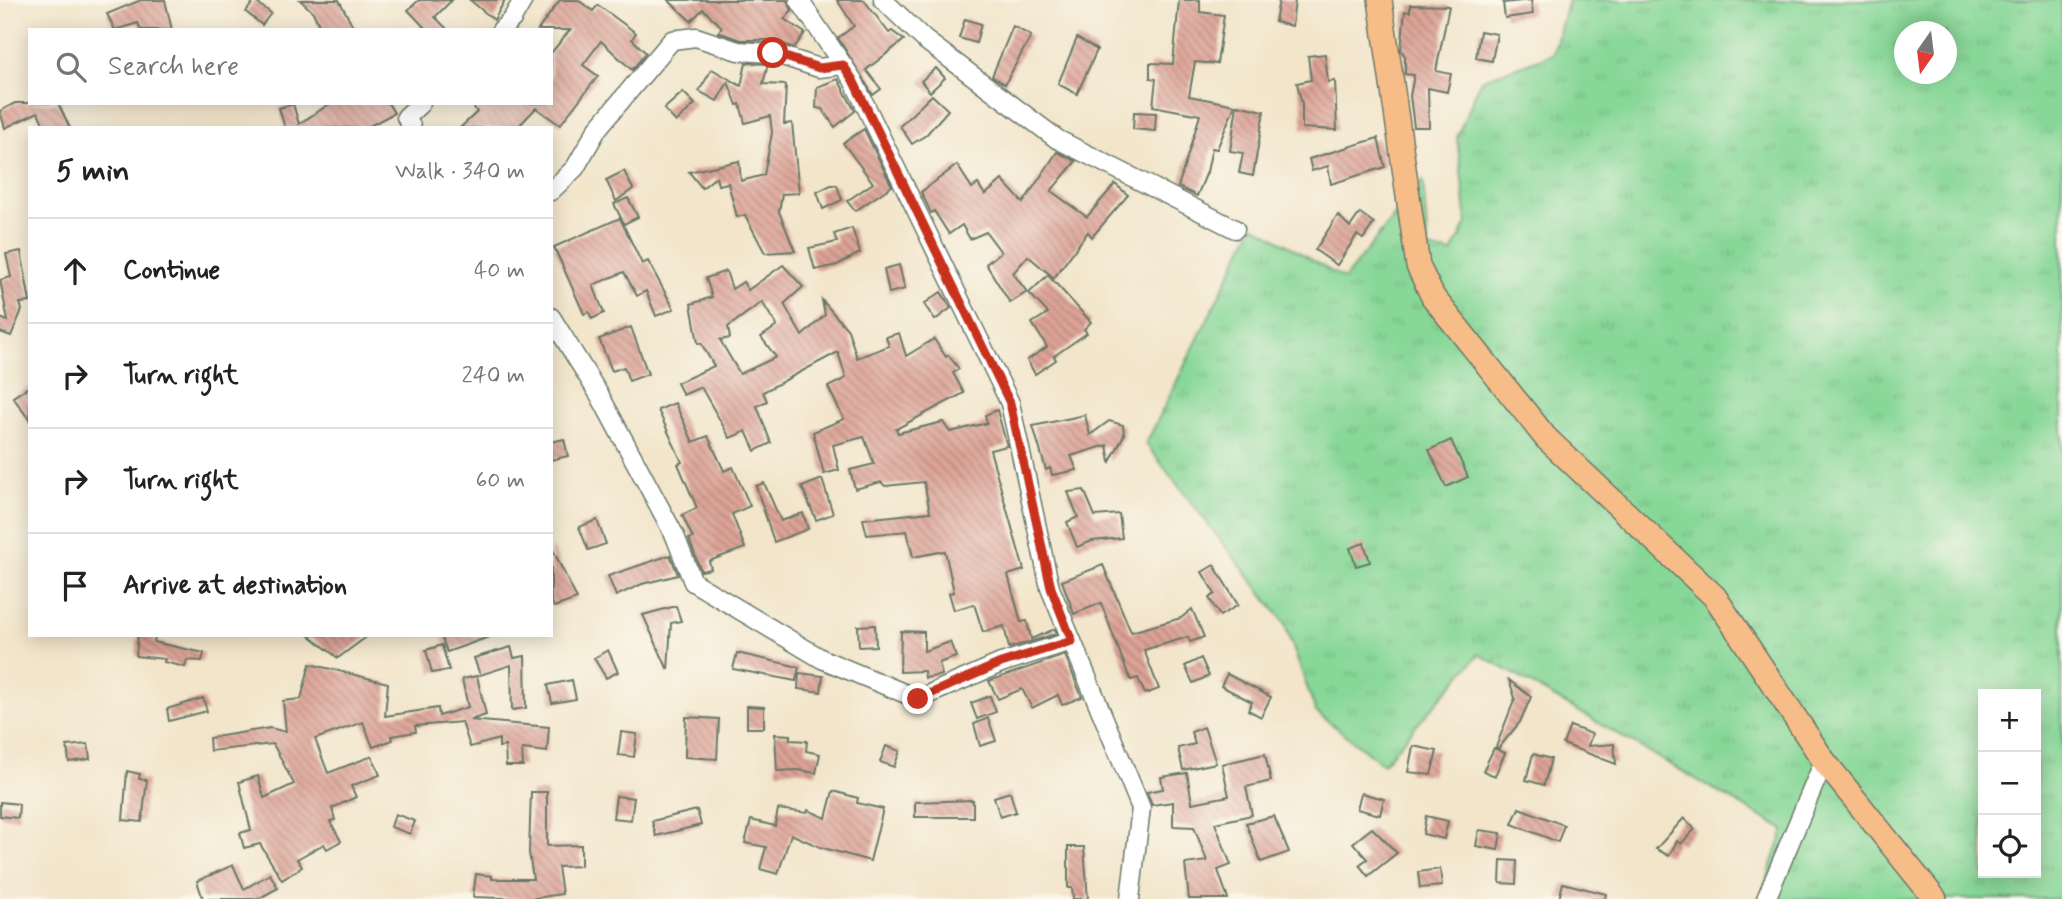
<!DOCTYPE html>
<meta charset="utf-8">
<style>
body{margin:0;font-family:Mynerve,sans-serif;background:#f6f6f6;color:#222}
.controls{position:absolute;right:21px;bottom:21px;display:grid;overflow:hidden;border-radius:0px;box-shadow:0 4px 18px #0003}
.controls button{width:63px;height:63px;display:grid;place-items:center;padding:0;border:0;border-bottom:2px solid #e0e0e0;background:#fff;color:#222;font:35px sans-serif}
.compass{position:absolute;left:1894px;top:21px;width:63px;height:63px;border-radius:50%;background:#fff;box-shadow:0 4px 18px #0003;rotate:194deg}
.stop{position:absolute;width:21px;height:21px;margin:-16px;border:5px solid #c8321e;border-radius:50%;background:#fff}
.stop.end{background:#c8321e;border-color:#fff;box-shadow:0 2px 7px #0008}
.list{margin:0;padding:0;list-style:none}
h2{display:flex;justify-content:space-between;align-items:center;height:91px;margin:0;padding:0 28px;font-size:30px}
h2 small{font-size:23px;font-weight:400;color:#767676}
.list li{display:grid;grid-template-columns:46px 1fr auto;gap:21px;align-items:center;box-sizing:border-box;height:105px;padding:0 28px;border-top:2px solid #e0e0e0}
.list b{display:block;font-size:26px;white-space:nowrap}
.list em{font-size:23px;font-style:normal;color:#767676}
.icon{flex:none;width:38px;height:38px;fill:none;stroke:currentColor;stroke-width:2;stroke-linecap:round;stroke-linejoin:round}
.map{position:relative;flex:none;width:2062px;height:899px;overflow:hidden}
.search{position:absolute;background:#fff;box-shadow:0 4px 18px #0003;left:28px;top:28px;width:525px;height:77px;display:flex;align-items:center;gap:18px;box-sizing:border-box;padding:0 24px;border-radius:0px;color:#767676;font-size:26px}
.panel{position:absolute;background:#fff;box-shadow:0 4px 18px #0003;left:28px;top:126px;width:525px;height:511px;border-radius:0px}
.map>svg:first-child{display:block}
</style>
<div class="map">
<svg width="2062" height="899" viewBox="0 0 2062 899">
<defs>
<pattern id="grass-tufts" width="24" height="20" patternUnits="userSpaceOnUse" patternTransform="scale(1.75)"><rect width="24" height="20" fill="#87d797"/><path d="M3 7l-1-3M5 7V3M7 7l1-3M15 17l-1-3M17 17v-4M19 17l1-3" fill="none" stroke="#74b983"/></pattern>
<pattern id="building-back-hatch" width="6" height="6" patternUnits="userSpaceOnUse" patternTransform="scale(1.75)"><rect width="6" height="6" fill="#dda396"/><path d="M-1 5l2 2M0 0l6 6M5-1l2 2" fill="none" stroke="#b3867b"/></pattern>
</defs>
<rect width="100%" height="100%" fill="#fbf7ec"/>
<filter id="ink" filterUnits="userSpaceOnUse"><feTurbulence type="fractalNoise" baseFrequency=".0143" numOctaves="2"/><feDisplacementMap in="SourceGraphic" scale="14" xChannelSelector="R" yChannelSelector="G"/><feConvolveMatrix kernelMatrix="1 2 1 2 8 2 1 2 1" color-interpolation-filters="sRGB"/></filter>
<filter id="wash" filterUnits="userSpaceOnUse"><feTurbulence type="fractalNoise" baseFrequency=".00686" numOctaves="4" result="noise"/><feDisplacementMap in="SourceGraphic" scale="28" xChannelSelector="R" yChannelSelector="G"/><feGaussianBlur stdDeviation="1.57" result="paint"/><feColorMatrix in="noise" values="0 0 0 0 0 0 0 0 0 0 0 0 0 0 0 0 0 1.4 0 .05"/><feComposite in="paint" operator="in"/></filter>
<g filter="url(#wash)">
<rect width="100%" height="100%" fill="#f2e5ca"/>
<path fill="url(#grass-tufts)" stroke="#538a66" stroke-width="2" fill-rule="evenodd" d="M 1568,0 L 2062,0 L 2062,899 L 1758,899 L 1762,894 L 1784,830 L 1479,654 L 1383,764 L 1316,712 L 1284,622 L 1146,444 L 1254,225 L 1344,279 L 1423,180 L 1428,248 L 1452,253 L 1467,223 L 1457,137 L 1481,80 L 1553,54 ZM 1904,32 L 1946,32 L 1946,74 L 1904,74 ZM 1983,694 L 2036,694 L 2036,873 L 1983,873 Z"/>
<g id="blocks">
<g fill="url(#building-back-hatch)" fill-rule="evenodd">
<path d="M 141,0 L 165,0 L 172,30 L 141,30 L 138,23 L 115,30 L 107,14 Z"/>
<path d="M 300,0 L 339,0 L 355,30 L 321,30 L 313,12 Z"/>
<path d="M 419,0 L 452,0 L 435,17 L 448,30 L 427,30 L 408,10 Z"/>
<path d="M 470,0 L 505,0 L 494,20 Z"/>
<path d="M 560,0 L 578,0 L 593,11 L 598,5 L 636,33 L 632,39 L 646,53 L 632,70 L 601,41 L 583,65 L 598,76 L 560,125 L 536,108 L 517,128 L 460,128 L 477,112 L 471,103 L 551,103 L 551,53 L 570,30 L 538,30 Z"/>
<path d="M 668,0 L 787,0 L 792,10 L 784,19 L 805,33 L 794,48 L 773,40 L 740,40 L 718,32 L 722,27 L 703,9 L 691,21 Z"/>
<path d="M 837,0 L 864,0 L 889,33 L 892,31 L 904,40 L 866,70 L 881,89 L 873,95 L 838,38 L 854,26 Z"/>
<path d="M 1179,0 L 1200,0 L 1200,12 L 1224,15 L 1217,64 L 1195,62 L 1189,96 L 1235,105 L 1217,149 L 1212,148 L 1207,172 L 1197,196 L 1178,187 L 1200,115 L 1153,106 L 1156,79 L 1150,78 L 1150,63 L 1173,64 Z"/>
<path d="M 1279,0 L 1295,0 L 1292,26 L 1275,22 Z"/>
<path d="M 1531,0 L 1533,14 L 1505,18 L 1503,3 Z"/>
<path d="M 254,1 L 271,13 L 262,25 L 246,12 Z"/>
<path d="M 1410,5 L 1449,6 L 1436,71 L 1451,74 L 1447,92 L 1428,88 L 1429,127 L 1414,127 L 1410,96 L 1414,75 L 1405,74 L 1405,56 L 1401,50 L 1405,11 L 1410,12 Z"/>
<path d="M 965,19 L 981,24 L 976,43 L 959,38 Z"/>
<path d="M 1013,26 L 1031,36 L 1005,84 L 992,76 Z"/>
<path d="M 1480,31 L 1497,34 L 1492,61 L 1476,58 Z"/>
<path d="M 1077,38 L 1097,50 L 1077,94 L 1058,84 Z"/>
<path d="M 1325,54 L 1328,82 L 1335,81 L 1337,130 L 1302,128 L 1302,104 L 1297,83 L 1311,80 L 1308,56 Z"/>
<path d="M 746,63 L 768,64 L 763,84 L 786,85 L 784,124 L 792,123 L 799,193 L 782,194 L 779,212 L 795,251 L 765,253 L 745,215 L 737,217 L 728,183 L 718,185 L 716,177 L 702,188 L 689,172 L 739,161 L 741,181 L 764,175 L 772,133 L 770,116 L 745,123 L 740,104 L 737,105 L 728,82 L 717,101 L 699,91 L 712,69 L 741,86 Z"/>
<path d="M 936,68 L 945,78 L 930,92 L 921,81 Z"/>
<path d="M 838,79 L 855,111 L 835,127 L 822,109 L 816,108 L 817,87 Z"/>
<path d="M 683,92 L 695,104 L 676,122 L 664,109 Z"/>
<path d="M 932,95 L 948,110 L 926,135 L 912,144 L 900,126 Z"/>
<path d="M 15,103 L 58,103 L 70,128 L 45,128 L 38,112 L 5,128 L 0,111 Z"/>
<path d="M 331,103 L 388,103 L 394,113 L 366,128 L 285,128 L 279,108 L 293,104 L 299,124 Z"/>
<path d="M 1237,105 L 1264,111 L 1253,176 L 1239,173 L 1243,153 L 1230,151 Z"/>
<path d="M 1134,112 L 1156,113 L 1155,131 L 1133,129 Z"/>
<path d="M 864,129 L 892,186 L 855,211 L 847,201 L 873,183 L 843,143 Z"/>
<path d="M 1378,138 L 1385,167 L 1331,184 L 1328,166 L 1312,171 L 1309,159 Z"/>
<path d="M 1057,152 L 1076,161 L 1051,191 L 1087,217 L 1115,184 L 1128,195 L 1092,237 L 1088,232 L 1054,278 L 1028,256 L 1013,273 L 1027,292 L 1010,303 L 986,264 L 1001,252 L 986,232 L 970,239 L 962,225 L 949,234 L 934,211 L 931,213 L 921,192 L 957,165 L 972,188 L 978,184 L 985,195 L 1002,180 L 1023,203 Z"/>
<path d="M 624,171 L 633,189 L 616,201 L 606,180 Z"/>
<path d="M 831,185 L 837,185 L 842,200 L 823,209 L 817,192 Z"/>
<path d="M 628,198 L 638,217 L 624,224 L 614,204 Z"/>
<path d="M 1360,213 L 1374,223 L 1363,239 L 1357,235 L 1337,265 L 1315,250 L 1338,215 L 1350,227 Z"/>
<path d="M 620,218 L 642,264 L 648,261 L 674,309 L 656,316 L 646,291 L 637,296 L 624,272 L 593,285 L 604,313 L 592,319 L 589,312 L 584,314 L 554,247 Z"/>
<path d="M 852,228 L 860,253 L 837,265 L 815,270 L 809,248 L 837,242 L 834,234 Z"/>
<path d="M 21,251 L 30,302 L 20,303 L 22,310 L 11,336 L 0,332 L 0,318 L 8,321 L 0,280 L 11,277 L 6,254 Z"/>
<path d="M 783,265 L 803,287 L 784,304 L 802,336 L 825,315 L 822,300 L 848,330 L 857,358 L 889,346 L 886,337 L 899,333 L 906,356 L 934,339 L 946,357 L 948,355 L 959,369 L 953,373 L 964,393 L 896,429 L 898,433 L 943,422 L 950,432 L 987,423 L 985,415 L 997,410 L 1007,446 L 990,450 L 1024,570 L 1008,575 L 1021,622 L 1027,621 L 1031,639 L 1055,629 L 1057,634 L 1009,648 L 1004,626 L 983,632 L 974,604 L 954,610 L 949,593 L 954,592 L 945,551 L 913,557 L 907,531 L 867,535 L 863,519 L 930,512 L 924,482 L 885,486 L 881,482 L 855,489 L 850,470 L 874,464 L 864,437 L 833,445 L 839,470 L 824,474 L 813,432 L 844,419 L 828,387 L 846,378 L 838,352 L 763,392 L 767,401 L 757,406 L 771,443 L 755,451 L 746,431 L 730,438 L 701,387 L 683,395 L 677,383 L 714,366 L 701,343 L 698,343 L 691,304 L 712,297 L 706,278 L 726,271 L 732,289 L 743,282 L 748,290 ZM 762,302 L 777,326 L 761,337 L 776,357 L 740,374 L 720,340 L 730,338 L 728,327 Z"/>
<path d="M 899,265 L 905,289 L 889,293 L 884,269 Z"/>
<path d="M 1048,275 L 1091,322 L 1084,329 L 1087,333 L 1054,356 L 1056,360 L 1035,374 L 1027,360 L 1047,347 L 1032,323 L 1048,313 L 1029,293 Z"/>
<path d="M 941,292 L 951,308 L 935,320 L 924,304 Z"/>
<path d="M 631,327 L 648,374 L 629,381 L 624,367 L 612,371 L 599,339 Z"/>
<path d="M 30,386 L 30,421 L 13,397 Z"/>
<path d="M 675,403 L 693,442 L 708,436 L 724,471 L 733,467 L 750,506 L 732,514 L 745,548 L 709,561 L 711,569 L 701,571 L 689,539 L 693,538 L 682,515 L 697,508 L 678,464 L 682,462 L 658,410 Z"/>
<path d="M 1085,415 L 1090,435 L 1109,421 L 1123,425 L 1124,435 L 1110,462 L 1107,445 L 1071,456 L 1077,470 L 1052,475 L 1050,468 L 1046,470 L 1033,426 Z"/>
<path d="M 564,439 L 568,456 L 551,460 L 551,442 Z"/>
<path d="M 1451,440 L 1468,477 L 1446,487 L 1429,450 Z"/>
<path d="M 822,479 L 833,514 L 816,520 L 802,487 Z"/>
<path d="M 764,483 L 781,521 L 803,513 L 808,529 L 774,542 L 756,486 Z"/>
<path d="M 1084,490 L 1095,516 L 1119,514 L 1122,538 L 1092,541 L 1077,547 L 1067,522 L 1078,517 L 1068,492 Z"/>
<path d="M 597,520 L 606,544 L 588,550 L 579,527 Z"/>
<path d="M 1364,543 L 1370,562 L 1356,566 L 1350,548 Z"/>
<path d="M 551,546 L 577,599 L 554,607 L 551,599 Z"/>
<path d="M 670,555 L 678,575 L 642,584 L 616,596 L 608,576 Z"/>
<path d="M 1103,565 L 1131,632 L 1181,618 L 1192,609 L 1204,637 L 1190,642 L 1188,637 L 1144,650 L 1159,689 L 1145,694 L 1138,678 L 1131,680 L 1128,674 L 1101,603 L 1074,614 L 1062,581 Z"/>
<path d="M 1214,565 L 1238,605 L 1220,616 L 1209,598 L 1215,594 L 1202,572 Z"/>
<path d="M 676,606 L 681,621 L 671,623 L 668,670 L 643,615 Z"/>
<path d="M 875,625 L 876,646 L 859,647 L 858,626 Z"/>
<path d="M 901,631 L 924,632 L 924,651 L 950,642 L 956,657 L 939,663 L 942,675 L 925,678 L 924,671 L 900,672 Z"/>
<path d="M 138,635 L 155,636 L 154,642 L 204,653 L 202,661 L 187,660 L 185,667 L 164,662 L 165,659 L 136,656 Z"/>
<path d="M 309,635 L 369,635 L 338,658 Z"/>
<path d="M 441,635 L 489,635 L 489,637 L 447,652 Z"/>
<path d="M 442,645 L 449,670 L 432,673 L 426,650 Z"/>
<path d="M 511,647 L 514,658 L 525,656 L 526,708 L 512,710 L 511,665 L 480,675 L 474,658 Z"/>
<path d="M 608,650 L 618,672 L 606,678 L 594,658 Z"/>
<path d="M 737,653 L 799,667 L 796,681 L 733,669 Z"/>
<path d="M 1065,655 L 1082,697 L 1062,705 L 1058,695 L 1032,708 L 1022,689 L 998,699 L 989,681 Z"/>
<path d="M 1201,658 L 1209,676 L 1193,683 L 1185,666 Z"/>
<path d="M 310,664 L 388,683 L 385,716 L 438,708 L 439,716 L 468,707 L 462,679 L 477,676 L 486,715 L 470,720 L 549,727 L 547,752 L 522,749 L 523,766 L 506,766 L 505,746 L 499,747 L 499,739 L 470,747 L 462,722 L 415,726 L 416,732 L 391,736 L 393,740 L 373,747 L 363,722 L 315,739 L 328,773 L 372,756 L 380,775 L 351,786 L 356,797 L 332,808 L 335,820 L 330,821 L 341,841 L 327,849 L 324,844 L 297,859 L 302,867 L 282,880 L 260,844 L 244,848 L 240,833 L 251,830 L 239,782 L 258,776 L 264,798 L 294,784 L 273,744 L 210,751 L 209,738 L 270,728 L 286,732 L 283,701 L 301,699 Z"/>
<path d="M 799,673 L 823,676 L 821,692 L 798,689 Z"/>
<path d="M 1227,674 L 1271,697 L 1261,717 L 1248,710 L 1252,702 L 1221,686 Z"/>
<path d="M 572,680 L 576,699 L 552,703 L 548,685 Z"/>
<path d="M 1509,680 L 1531,697 L 1520,722 L 1498,749 L 1496,747 L 1515,698 Z"/>
<path d="M 990,696 L 996,712 L 977,719 L 971,703 Z"/>
<path d="M 203,698 L 207,711 L 169,721 L 167,709 Z"/>
<path d="M 747,706 L 764,707 L 764,728 L 747,728 Z"/>
<path d="M 686,717 L 719,719 L 717,759 L 685,757 Z"/>
<path d="M 988,718 L 996,741 L 980,746 L 974,724 Z"/>
<path d="M 1570,726 L 1592,734 L 1588,746 L 1614,744 L 1616,764 L 1563,744 Z"/>
<path d="M 1204,727 L 1216,763 L 1183,770 L 1178,748 L 1195,744 L 1191,732 Z"/>
<path d="M 621,732 L 637,734 L 634,757 L 618,755 Z"/>
<path d="M 775,734 L 790,735 L 790,740 L 807,741 L 806,751 L 820,754 L 816,773 L 798,770 L 777,771 Z"/>
<path d="M 88,744 L 90,759 L 69,762 L 67,746 Z"/>
<path d="M 886,746 L 900,751 L 894,767 L 880,762 Z"/>
<path d="M 1413,746 L 1437,751 L 1431,775 L 1408,772 Z"/>
<path d="M 1494,748 L 1505,753 L 1495,776 L 1483,771 Z"/>
<path d="M 1265,754 L 1271,781 L 1246,787 L 1252,815 L 1215,823 L 1231,865 L 1218,870 L 1228,899 L 1189,899 L 1185,864 L 1207,861 L 1194,827 L 1173,826 L 1173,802 L 1152,805 L 1147,792 L 1163,789 L 1161,777 L 1187,773 L 1192,803 L 1229,796 L 1222,764 Z"/>
<path d="M 1533,754 L 1551,759 L 1544,785 L 1526,780 Z"/>
<path d="M 127,771 L 140,774 L 139,779 L 147,780 L 142,822 L 123,820 Z"/>
<path d="M 833,791 L 858,798 L 857,803 L 883,809 L 870,861 L 820,847 L 791,834 L 778,874 L 760,869 L 766,847 L 745,843 L 751,820 L 775,826 L 778,809 L 807,813 L 808,810 L 826,818 Z"/>
<path d="M 531,792 L 547,792 L 547,846 L 581,845 L 581,866 L 558,867 L 562,894 L 529,899 L 473,897 L 476,874 L 492,876 L 492,879 L 533,879 L 529,852 Z"/>
<path d="M 1010,792 L 1016,812 L 1000,817 L 994,797 Z"/>
<path d="M 1361,793 L 1384,799 L 1380,815 L 1357,809 Z"/>
<path d="M 616,796 L 634,798 L 631,820 L 613,818 Z"/>
<path d="M 973,800 L 973,817 L 915,817 L 915,802 Z"/>
<path d="M 0,802 L 19,804 L 18,818 L 0,816 Z"/>
<path d="M 1519,808 L 1564,825 L 1558,842 L 1512,824 Z"/>
<path d="M 697,810 L 701,825 L 656,836 L 652,821 Z"/>
<path d="M 395,814 L 415,821 L 410,834 L 391,827 Z"/>
<path d="M 1274,816 L 1289,852 L 1261,862 L 1246,823 Z"/>
<path d="M 1426,816 L 1448,821 L 1444,839 L 1423,834 Z"/>
<path d="M 1684,818 L 1695,829 L 1681,844 L 1677,841 L 1669,856 L 1656,849 Z"/>
<path d="M 1372,828 L 1397,853 L 1368,876 L 1359,865 L 1367,859 L 1353,843 Z"/>
<path d="M 1479,830 L 1501,833 L 1498,850 L 1476,846 Z"/>
<path d="M 1068,847 L 1084,847 L 1088,899 L 1073,899 L 1072,888 L 1068,888 Z"/>
<path d="M 1501,860 L 1517,861 L 1516,884 L 1500,883 Z"/>
<path d="M 233,865 L 244,889 L 270,874 L 278,888 L 258,899 L 203,899 L 197,881 Z"/>
<path d="M 1440,869 L 1442,886 L 1420,888 L 1418,872 Z"/>
<path d="M 1563,883 L 1606,894 L 1605,899 L 1559,899 Z"/>
</g>
</g>
</g>
<g filter="url(#ink)">
<use href="#blocks" fill-opacity="0" stroke="#697868" stroke-width="2"/>
<g fill="none" stroke-linecap="round" stroke-linejoin="round">
<g stroke="#697868" stroke-width="21">
<g id="minor">
<path d="M 799,0 L 853,80 L 1010,403 L 1050,588 L 1141,808 L 1130,899"/>
<path d="M 883,0 L 925,40 L 1057,139 L 1235,229"/>
<path d="M 501,30 L 512,19 L 523,0"/>
<path d="M 412,128 L 406,117 L 421,103"/>
<path d="M 551,191 L 575,168 L 598,128 L 672,40 L 696,37 L 738,51 L 773,53 L 819,68 L 843,65"/>
<path d="M 551,317 L 600,396 L 675,536 L 693,582 L 822,659 L 918,699 L 1001,663 L 1072,641"/>
<path d="M 1766,899 L 1824,761"/>
</g>
</g>
<g stroke="#697868" stroke-width="26">
<path id="major" d="M 1380,0 L 1418,266 L 1433,297 L 1546,438 L 1715,597 L 1824,761 L 1935,899"/>
</g>
<use href="#minor" stroke="#fff" stroke-width="18"/>
<use href="#major" stroke="#f7bd88" stroke-width="23"/>
</g>
</g>
<g fill="none" stroke-linecap="round" stroke-linejoin="round" filter="url(#ink)">
<path stroke="#c8321e" stroke-width="9" d="M 773,53 L 819,68 L 843,65 L 853,80 L 1010,403 L 1051,588 L 1072,641 L 1001,663 L 918,699"/>
</g>
</svg>
<div class="controls">
<button>+</button>
<button>−</button>
<button><svg class="icon" aria-label="locate" viewBox="0 0 24 24"><circle cx="12" cy="12" r="6"/><path d="M12 2v4M12 18v4M2 12h4M18 12h4"/></svg></button>
</div>
<svg class="compass" viewBox="-18 -18 36 36"><path d="M0-13l5 13h-10z" fill="#e53935"/><path d="M0 13l5-13h-10z" fill="#767676"/></svg>
<div class="stop" style="left:773px;top:53px"></div>
<div class="stop end" style="left:918px;top:699px"></div>
<div class="search"><svg class="icon" aria-label="search" viewBox="0 0 24 24"><circle cx="10" cy="10" r="6"/><path d="M15 15l6 6"/></svg>Search here</div>
<section class="panel">
<h2>5 min<small>Walk · 340 m</small></h2>
<ul class="list">
<li><svg class="icon" aria-label="ahead" viewBox="0 0 24 24"><path d="M12 20V5M6 11l6-6 6 6"/></svg><div><b>Continue</b></div><em>40 m</em></li>
<li><svg class="icon" aria-label="right" viewBox="0 0 24 24"><path d="M7 20v-9h11M14 6l5 5-5 5"/></svg><div><b>Turn right</b></div><em>240 m</em></li>
<li><svg class="icon" aria-label="right" viewBox="0 0 24 24"><path d="M7 20v-9h11M14 6l5 5-5 5"/></svg><div><b>Turn right</b></div><em>60 m</em></li>
<li><svg class="icon" aria-label="arrive" viewBox="0 0 24 24"><path d="M6 21V4h12l-3 4 3 4H6"/></svg><div><b>Arrive at destination</b></div></li>
</ul>
</section>
</div>
